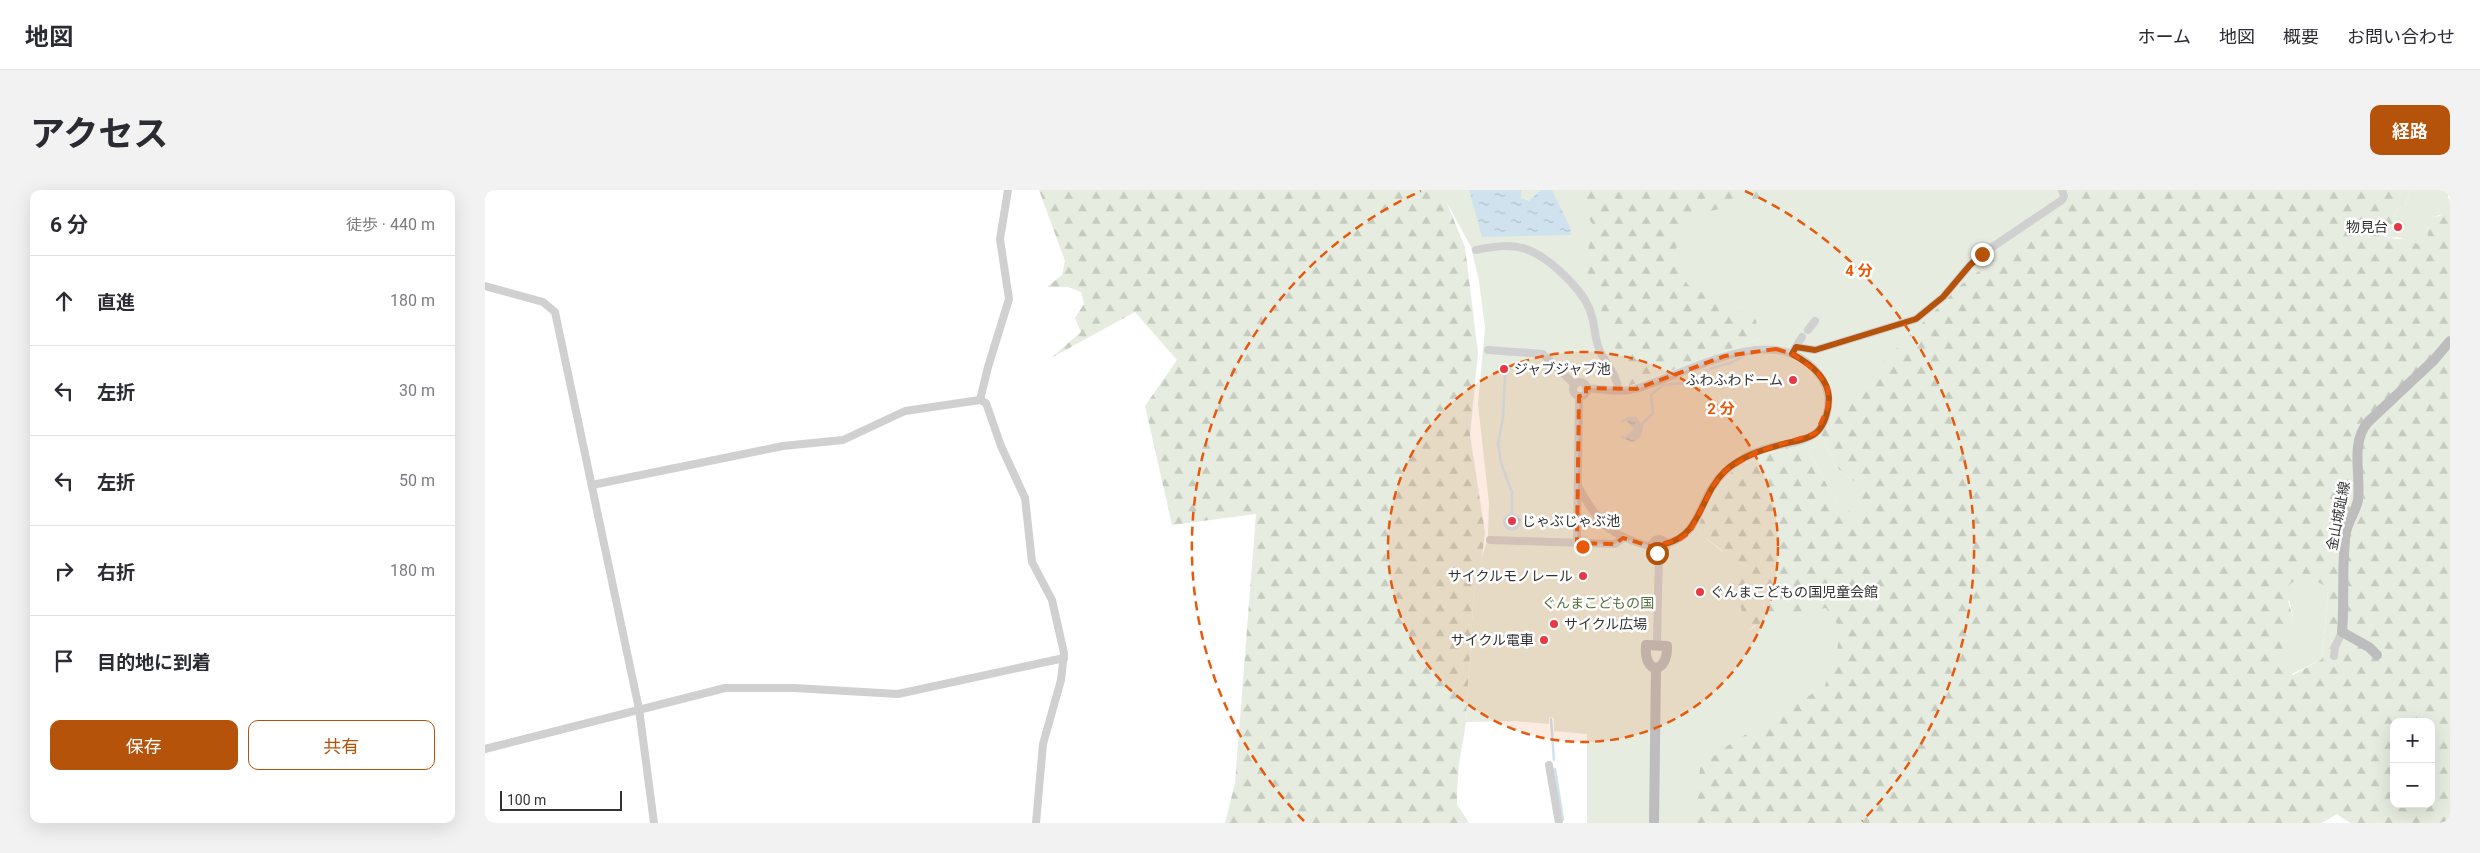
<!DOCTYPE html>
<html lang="ja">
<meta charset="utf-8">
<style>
body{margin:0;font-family:Roboto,"Noto Sans JP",sans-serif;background:#f2f2f3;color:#2b2b33}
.controls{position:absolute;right:15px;bottom:15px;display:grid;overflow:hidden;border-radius:10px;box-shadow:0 5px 20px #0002}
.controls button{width:45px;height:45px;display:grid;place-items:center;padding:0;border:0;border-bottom:1px solid #e1e1e2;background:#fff;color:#2b2b33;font:25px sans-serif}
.scale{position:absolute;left:15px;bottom:12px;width:122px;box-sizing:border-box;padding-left:5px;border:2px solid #333;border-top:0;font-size:14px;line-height:18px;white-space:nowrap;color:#333;-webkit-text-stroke:4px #fff;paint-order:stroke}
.stop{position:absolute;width:15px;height:15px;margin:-11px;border:4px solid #b45309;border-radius:50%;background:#fff}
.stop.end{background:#b45309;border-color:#fff;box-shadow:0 1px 5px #0008}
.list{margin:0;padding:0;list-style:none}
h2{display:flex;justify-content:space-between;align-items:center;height:65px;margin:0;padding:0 20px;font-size:21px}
h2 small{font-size:16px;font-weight:400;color:#7c7c81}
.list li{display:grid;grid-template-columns:32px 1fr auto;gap:15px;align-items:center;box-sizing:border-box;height:90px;padding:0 20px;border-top:1px solid #e1e1e2}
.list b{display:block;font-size:19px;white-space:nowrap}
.list em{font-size:16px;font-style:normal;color:#7c7c81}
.actions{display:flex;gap:10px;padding:15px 20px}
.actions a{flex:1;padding:11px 0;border:1px solid #b45309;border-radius:10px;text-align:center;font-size:18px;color:#b45309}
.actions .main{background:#b45309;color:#fff}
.icon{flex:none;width:28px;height:28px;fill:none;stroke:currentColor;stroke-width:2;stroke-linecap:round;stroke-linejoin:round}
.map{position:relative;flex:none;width:1965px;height:633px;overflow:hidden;border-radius:10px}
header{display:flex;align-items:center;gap:30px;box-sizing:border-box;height:70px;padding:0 25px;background:#fff;border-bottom:1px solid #e1e1e2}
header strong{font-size:24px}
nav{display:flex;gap:28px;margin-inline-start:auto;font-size:18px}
.intro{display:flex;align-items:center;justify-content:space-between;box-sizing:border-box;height:120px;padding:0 30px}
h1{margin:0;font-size:35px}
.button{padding:12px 22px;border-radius:10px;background:#b45309;color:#fff;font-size:18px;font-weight:700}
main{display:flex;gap:30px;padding:0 30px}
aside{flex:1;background:#fff;border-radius:10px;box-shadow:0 5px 20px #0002}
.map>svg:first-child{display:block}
</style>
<header>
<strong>地図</strong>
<nav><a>ホーム</a><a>地図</a><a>概要</a><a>お問い合わせ</a></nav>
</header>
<div class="intro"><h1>アクセス</h1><a class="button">経路</a></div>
<main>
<aside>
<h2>6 分<small>徒歩 · 440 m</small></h2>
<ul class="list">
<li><svg class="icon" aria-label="ahead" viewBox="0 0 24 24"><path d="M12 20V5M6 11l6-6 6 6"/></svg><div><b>直進</b></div><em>180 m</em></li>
<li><svg class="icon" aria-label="left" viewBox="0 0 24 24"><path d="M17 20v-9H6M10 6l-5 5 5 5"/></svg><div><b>左折</b></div><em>30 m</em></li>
<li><svg class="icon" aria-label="left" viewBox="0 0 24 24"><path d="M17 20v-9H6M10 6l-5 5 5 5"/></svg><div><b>左折</b></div><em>50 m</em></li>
<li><svg class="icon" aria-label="right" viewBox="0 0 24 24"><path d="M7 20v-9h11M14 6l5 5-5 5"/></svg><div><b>右折</b></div><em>180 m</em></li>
<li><svg class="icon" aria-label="arrive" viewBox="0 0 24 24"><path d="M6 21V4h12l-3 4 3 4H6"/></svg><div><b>目的地に到着</b></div></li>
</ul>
<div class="actions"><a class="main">保存</a><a>共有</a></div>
</aside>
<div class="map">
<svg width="1965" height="633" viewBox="0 0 1965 633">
<defs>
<pattern id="forest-firs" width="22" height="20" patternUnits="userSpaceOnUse" patternTransform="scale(1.25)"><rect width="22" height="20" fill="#e6ecdf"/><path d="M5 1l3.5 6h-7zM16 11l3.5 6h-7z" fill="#c6cbc0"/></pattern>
<pattern id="water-ripples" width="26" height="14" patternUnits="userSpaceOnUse" patternTransform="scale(1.25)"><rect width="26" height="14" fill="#cfe2ee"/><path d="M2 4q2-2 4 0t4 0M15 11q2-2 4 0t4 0" fill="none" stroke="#b2c2cd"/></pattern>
</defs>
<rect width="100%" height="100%" fill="#fff"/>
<g fill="url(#forest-firs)" fill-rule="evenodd">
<path d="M 554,0 L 960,0 L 959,6 L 980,57 L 993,163 L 985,245 L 1000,343 L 996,375 L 989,399 L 981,532 L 974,574 L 972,600 L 972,614 L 984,633 L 740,633 L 750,593 L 771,324 L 687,335 L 660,216 L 692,170 L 650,122 L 566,168 L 596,142 L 590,128 L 599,114 L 596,102 L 583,97 L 562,97 L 577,85 L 580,71 Z"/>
<path d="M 1075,0 L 1288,0 L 1278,128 L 1274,149 L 1144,196 L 1139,195 Z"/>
<path d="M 1453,0 L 1926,0 L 1921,13 C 1905,20 1912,32 1904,42 L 1883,36 C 1889,40 1897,46 1904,48 C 1915,50 1929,47 1937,58 L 1944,57 C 1941,46 1941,36 1948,27 L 1955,26 L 1965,12 L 1965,633 L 1865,633 L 1852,624 L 1837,633 L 1205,633 L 1216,571 L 1271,434 L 1264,440 L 1260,437 L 1238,361 L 1216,345 L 1212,339 C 1238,274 1255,271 1319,253 L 1352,313 L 1374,296 L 1351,277 L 1336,245 ZM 1842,397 L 1843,401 L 1837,469 L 1808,485 L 1795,478 L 1808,427 L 1803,411 ZM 1909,532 L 1946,532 L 1946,614 L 1909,614 Z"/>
</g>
<g fill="#e6ecdf">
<path d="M 955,0 L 1085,0 L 1108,35 L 1100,76 L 1144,196 L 1274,149 L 1271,130 L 1203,95 L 1190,74 L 1193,41 L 1207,25 L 1275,10 L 1278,0 L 1594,0 L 1588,8 L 1476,95 L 1348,221 L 1336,245 L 1351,277 L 1374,296 L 1376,309 L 1372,326 L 1352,313 L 1319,253 C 1255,271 1238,275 1212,339 L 1216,345 L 1246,368 L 1260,437 L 1264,440 L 1289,426 L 1341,418 C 1344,423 1350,428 1352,434 C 1359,452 1345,479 1340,496 L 1245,554 L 1215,576 L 1211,633 L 1102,633 L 1102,544 L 1069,541 L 1069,528 L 1064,527 L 1064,534 L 1030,531 L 981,532 L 989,399 L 1003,345 L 1004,313 L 993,214 L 1000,138 L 994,91 L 986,57 Z"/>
<path d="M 1926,0 L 1965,0 L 1963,7 L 1965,12 L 1958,24 L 1948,27 L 1942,39 L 1944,57 L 1941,59 L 1937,58 L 1932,53 L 1912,47 L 1906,48 L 1882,38 L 1890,37 L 1904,42 C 1913,31 1904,21 1921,13 Z"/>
<path d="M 1812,389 L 1831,391 L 1842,397 L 1843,401 L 1837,469 L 1805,485 L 1797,481 L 1794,478 L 1808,427 L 1802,399 L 1805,394 Z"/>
</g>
<g fill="url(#water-ripples)">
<path d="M 984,0 L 1036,0 L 1036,8 L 1044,11 L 1056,0 L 1067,0 L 1085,37 L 1086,45 L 997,47 Z"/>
<path d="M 1143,227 L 1151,227 L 1158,236 L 1155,248 L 1147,252 L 1135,247 L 1137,245 L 1140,247 L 1149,239 L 1141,230 L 1137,233 L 1136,231 Z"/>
<circle cx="1027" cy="332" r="9"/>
</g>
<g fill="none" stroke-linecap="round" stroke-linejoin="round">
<g stroke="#cfe2ee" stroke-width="2.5">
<path d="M 1020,186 L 1018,228 L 1013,254 L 1016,273 L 1027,302 L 1027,323"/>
<path d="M 1155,236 L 1168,223 L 1166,205 L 1178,195 L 1200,193 L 1227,178 L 1245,173 L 1259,166"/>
<path d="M 1066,529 L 1069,570"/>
<path d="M 1070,579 L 1078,630"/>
</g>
<g stroke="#d0d0d0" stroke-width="8">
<path d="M 991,60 C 1006,57 1023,54 1037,58 C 1060,63 1095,97 1104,118 C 1110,131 1109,146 1114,159 C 1120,174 1132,182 1133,200"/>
<path d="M 0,96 L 58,112 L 70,122 L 154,519 L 169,633"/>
<path d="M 1323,140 L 1330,131"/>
<path d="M 1311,157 L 1330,160 L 1431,129 L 1458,107 L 1485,75 L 1497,64 L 1577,10 L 1579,6 L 1577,0"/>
<path d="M 1003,160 L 1058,164 L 1090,195"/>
<path d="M 1309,160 L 1317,147"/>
<circle cx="1095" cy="199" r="7"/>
<path d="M 1101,198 C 1117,199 1135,203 1150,199 C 1204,184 1296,124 1337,189 C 1346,203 1345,221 1337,236 C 1327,252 1303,253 1286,257 C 1263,263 1241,276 1228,296 C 1212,320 1212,347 1180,354"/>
<path d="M 495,210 L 503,177 L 524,109 L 515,49 L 523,0"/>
<path d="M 107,295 L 298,256 L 358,250 L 420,221 L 495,210 L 501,213 L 516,256 L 540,308 L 547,372 L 567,410 L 579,463 L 576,490 L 558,554 L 551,633"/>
<path d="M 1094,298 C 1116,336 1124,345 1167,357"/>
<circle cx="1174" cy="356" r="7"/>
<path d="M 1005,350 L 1130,354 L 1138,348"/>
<path d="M 1092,353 L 1094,206"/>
<path d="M 1172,451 L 1174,363"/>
<path d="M 1849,466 L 1850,457 L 1857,442"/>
<path d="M 0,559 L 240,498 L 309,498 L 413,504 L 579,468"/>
<path d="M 1064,575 L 1074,633"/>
</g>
<g stroke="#bdbdbd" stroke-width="10">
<path d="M 1161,455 L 1182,456 C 1183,485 1158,485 1161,455 Z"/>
<path d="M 1892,465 L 1884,457 L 1857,442 C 1860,409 1856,376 1861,342 C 1863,331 1871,321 1873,310 C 1876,284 1865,253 1883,232 L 1949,170 L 1965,151"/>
<path d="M 1169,633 L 1171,478"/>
</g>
</g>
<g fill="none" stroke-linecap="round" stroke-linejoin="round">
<path stroke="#b45309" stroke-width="6" d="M 1172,363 L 1178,361 L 1180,354 C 1217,345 1214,306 1240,281 C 1257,265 1281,259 1302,253 C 1312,251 1323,249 1331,243 C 1340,235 1344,220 1344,208 C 1343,187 1324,173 1307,164 L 1311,157 L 1330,160 L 1431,129 L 1458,107 L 1485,75 L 1497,64"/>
</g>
<path fill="#e8590c" fill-opacity="0.2" stroke="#e8590c" stroke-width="4" stroke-dasharray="10 6" stroke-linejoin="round" d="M 1291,159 L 1308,164 L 1333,183 L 1343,199 L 1343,217 L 1331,243 L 1272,262 L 1241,280 L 1228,296 L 1205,342 L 1195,349 L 1168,357 L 1138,348 L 1130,354 L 1092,353 L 1094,206 L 1101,205 L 1101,198 L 1151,199 L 1240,166 Z"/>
<circle cx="1098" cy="357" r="195" fill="#e8590c" fill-opacity=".12"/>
<g fill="none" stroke="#e8590c" stroke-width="2.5" stroke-dasharray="9 6">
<circle cx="1098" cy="357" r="195"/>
<path d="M819 631A391 391 0 0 1 936 1M1260 1A391 391 0 0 1 1377 631"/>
</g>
<g fill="#e63946" stroke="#fff" stroke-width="2">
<circle cx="1913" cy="37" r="5"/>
<circle cx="1019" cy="179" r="5"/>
<circle cx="1308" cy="190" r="5"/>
<circle cx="1027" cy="331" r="5"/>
<circle cx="1098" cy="386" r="5"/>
<circle cx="1215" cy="402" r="5"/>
<circle cx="1069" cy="434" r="5"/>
<circle cx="1059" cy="450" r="5"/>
</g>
<g text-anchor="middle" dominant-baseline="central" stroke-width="5" stroke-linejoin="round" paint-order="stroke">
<g font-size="14" fill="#333" stroke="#fff" text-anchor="end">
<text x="1903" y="37">物見台</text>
<text x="1029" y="179" text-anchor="start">ジャブジャブ池</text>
<text x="1298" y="190">ふわふわドーム</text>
<text x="1037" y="331" text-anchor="start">じゃぶじゃぶ池</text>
<text x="1088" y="386">サイクルモノレール</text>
<text x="1225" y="402" text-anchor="start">ぐんまこどもの国児童会館</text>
<text x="1079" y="434" text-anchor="start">サイクル広場</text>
<text x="1049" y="450">サイクル電車</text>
</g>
<g font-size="14" fill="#333" stroke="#fff">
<text transform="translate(1853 326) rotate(-79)">金山城趾線</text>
</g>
<g font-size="14" fill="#56703f" stroke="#fff">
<text x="1113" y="413">ぐんまこどもの国</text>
</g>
</g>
<circle cx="1098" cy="357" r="8" fill="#e8590c" stroke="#fff" stroke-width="2.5"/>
<g font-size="15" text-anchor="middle" font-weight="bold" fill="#e8590c" stroke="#fff" stroke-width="5" stroke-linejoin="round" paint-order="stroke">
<text x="1374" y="86">4 分</text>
<text x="1236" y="224">2 分</text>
</g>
</svg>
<div class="controls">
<button>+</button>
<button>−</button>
</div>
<div class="scale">100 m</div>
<div class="stop" style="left:1172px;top:363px"></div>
<div class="stop end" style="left:1497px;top:64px"></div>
</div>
</main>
